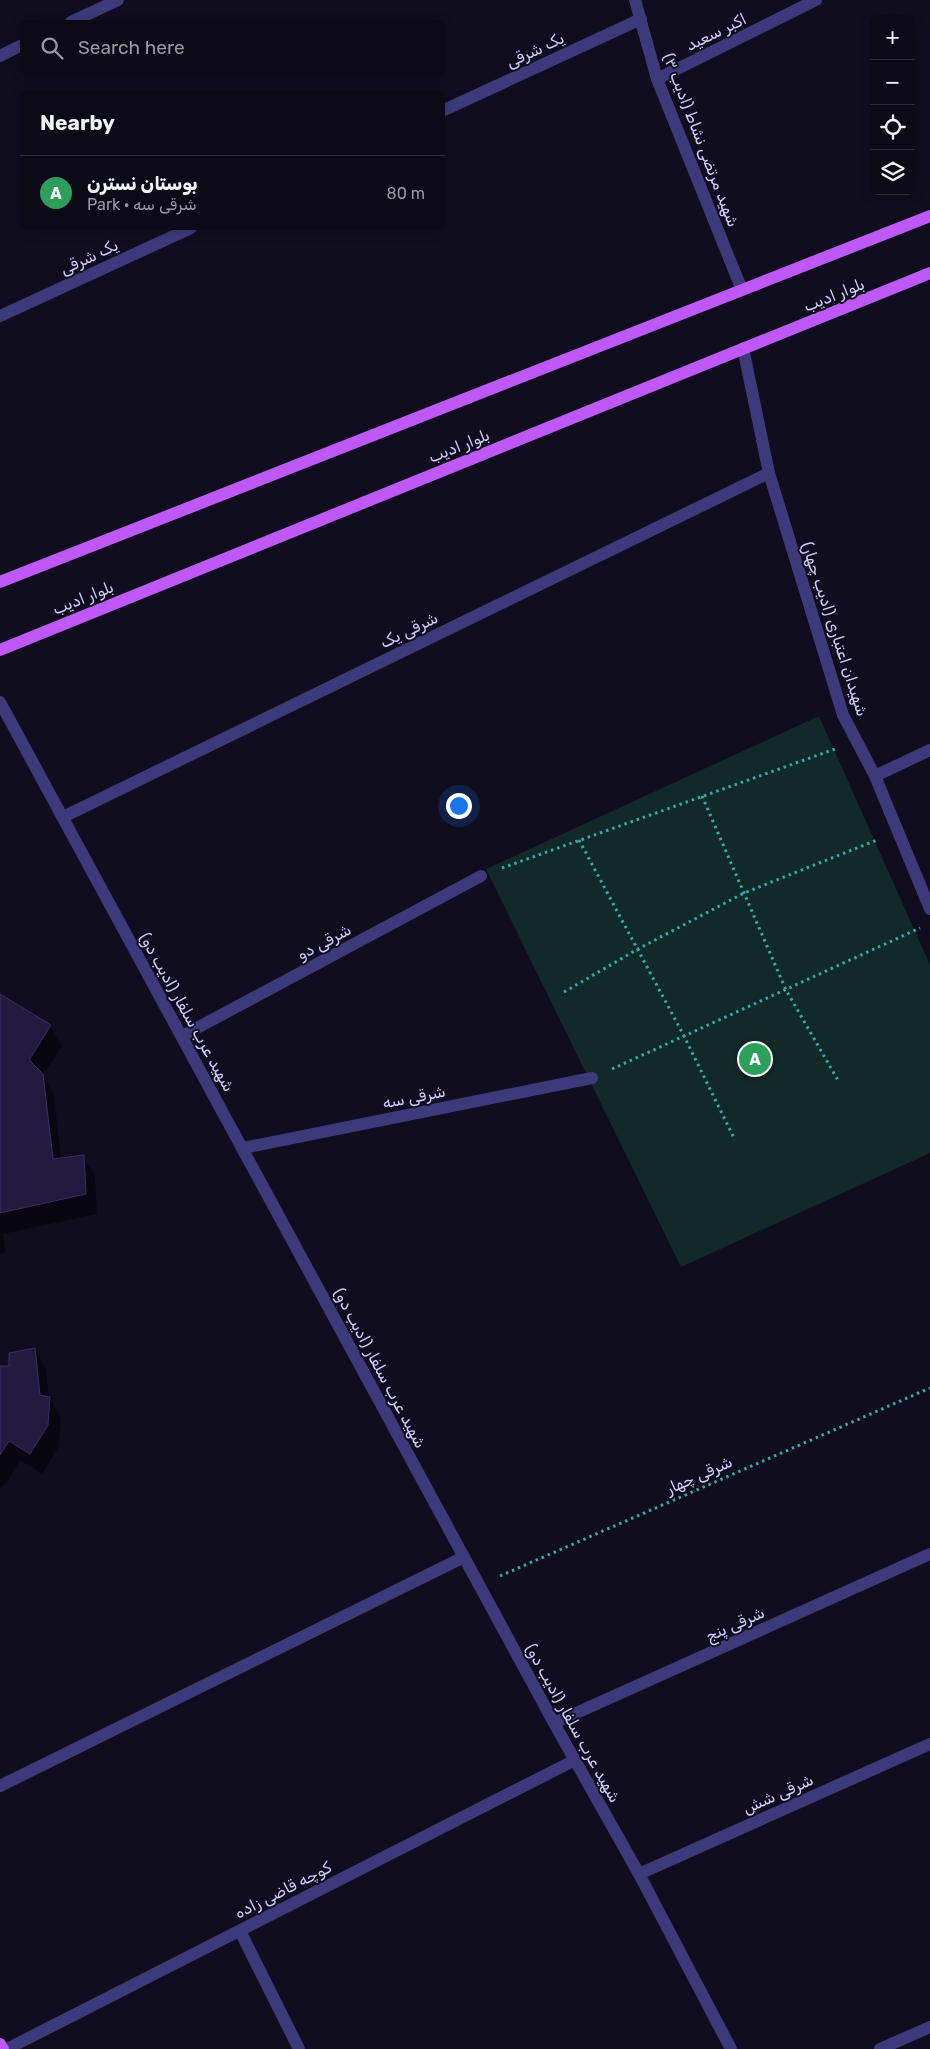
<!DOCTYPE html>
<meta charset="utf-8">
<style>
body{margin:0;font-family:Rubik,"Noto Sans Arabic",sans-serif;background:#1a1824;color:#f1f3f6}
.controls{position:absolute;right:15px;top:15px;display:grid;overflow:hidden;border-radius:8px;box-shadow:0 2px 12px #0003}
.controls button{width:45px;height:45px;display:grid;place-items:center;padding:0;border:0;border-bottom:1px solid #2c2b36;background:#0c0a17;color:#f1f3f6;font:25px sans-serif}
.you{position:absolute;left:458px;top:805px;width:18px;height:18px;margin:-12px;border:4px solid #fff;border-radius:50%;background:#1a73e8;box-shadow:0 0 0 8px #1a73e833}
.badge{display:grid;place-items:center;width:32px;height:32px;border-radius:50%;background:#0ad5ed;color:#fff;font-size:16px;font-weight:700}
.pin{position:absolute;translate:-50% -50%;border:2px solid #fff;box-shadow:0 1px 5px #0006}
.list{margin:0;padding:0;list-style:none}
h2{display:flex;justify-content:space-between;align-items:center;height:65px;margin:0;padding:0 20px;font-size:21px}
h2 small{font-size:16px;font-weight:400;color:#9a9aa1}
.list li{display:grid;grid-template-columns:32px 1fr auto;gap:15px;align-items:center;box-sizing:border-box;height:75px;padding:0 20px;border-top:1px solid #2c2b36}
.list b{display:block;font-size:19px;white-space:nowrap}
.list p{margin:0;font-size:16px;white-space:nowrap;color:#9a9aa1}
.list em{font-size:16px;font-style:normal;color:#9a9aa1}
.icon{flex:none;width:28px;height:28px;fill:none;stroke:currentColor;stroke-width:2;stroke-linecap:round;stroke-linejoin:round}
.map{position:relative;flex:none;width:930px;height:2049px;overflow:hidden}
.search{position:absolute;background:#0c0a17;box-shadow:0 2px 12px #0003;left:20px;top:20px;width:425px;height:55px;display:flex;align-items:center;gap:12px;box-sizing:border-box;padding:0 18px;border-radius:8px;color:#9a9aa1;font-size:19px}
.panel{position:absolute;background:#0c0a17;box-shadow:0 2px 12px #0003;left:20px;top:90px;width:425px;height:140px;border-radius:8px}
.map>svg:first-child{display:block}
</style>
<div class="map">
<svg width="930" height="2049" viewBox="0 0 930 2049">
<rect width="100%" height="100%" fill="#100d1f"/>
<path fill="#112928" d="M 819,716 L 930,965 L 930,1153 L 681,1267 L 486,869 Z"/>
<g fill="#0007" fill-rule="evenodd">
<path d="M 0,995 L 50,1026 L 62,1046 L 43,1075 L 54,1095 L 61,1159 L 83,1156 L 95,1176 L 97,1214 L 3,1234 L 6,1253 L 0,1254 ZM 44,1033 L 47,1033 L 26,1066 L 24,1064 Z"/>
<path d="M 35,1349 L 46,1369 L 49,1398 L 61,1418 L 59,1446 L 42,1474 L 20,1460 L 7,1483 L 0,1487 L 0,1368 L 11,1367 Z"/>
</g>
<g fill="#221a3f" stroke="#3a2d6a">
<path d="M 0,994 L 51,1025 L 29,1060 L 43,1074 L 53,1159 L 84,1155 L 86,1194 L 0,1213 Z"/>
<path d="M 35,1348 L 40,1395 L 50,1397 L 48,1425 L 30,1454 L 9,1441 L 0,1455 L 0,1366 L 9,1366 L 9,1353 Z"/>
</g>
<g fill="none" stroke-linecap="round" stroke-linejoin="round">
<g stroke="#32aca5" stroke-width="3" stroke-dasharray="2.5 4" stroke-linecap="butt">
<path d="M 702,796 L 786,990 L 839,1082"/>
<path d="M 579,840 L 684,1036 L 735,1140"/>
<path d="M 502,868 L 835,749"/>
<path d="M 564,992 L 638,949 L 744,893 L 877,840"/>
<path d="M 612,1069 L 920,928"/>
<path d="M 500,1576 L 930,1388"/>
</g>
<g stroke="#3d3a7c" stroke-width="12">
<path d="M 635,0 L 657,79 L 742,290"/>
<path d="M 71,22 L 118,0"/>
<path d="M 0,56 L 22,45"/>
<path d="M 657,79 L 816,0"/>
<path d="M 442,111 L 641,19"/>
<path d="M 0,316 L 191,228"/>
<path d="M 743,348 L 769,473 L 843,715 L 875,776 L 930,909"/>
<path d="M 0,702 L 554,1723 L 639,1874 L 731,2049"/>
<path d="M 875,776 L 930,750"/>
<path d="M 63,817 L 769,473"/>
<path d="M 182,1036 L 481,876"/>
<path d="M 243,1148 L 592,1078"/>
<path d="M 554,1723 L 930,1554"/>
<path d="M 0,1786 L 464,1557"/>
<path d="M 639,1874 L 930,1744"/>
<path d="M 240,1931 L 299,2049"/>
<path d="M 7,2049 L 575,1760"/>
<path d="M 880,2049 L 930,2027"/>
</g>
<g stroke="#be59f8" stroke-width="12">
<path d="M 0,582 L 930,216"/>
<path d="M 0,650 L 930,273"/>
<path d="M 0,2044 L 3,2049"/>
</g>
</g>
<g text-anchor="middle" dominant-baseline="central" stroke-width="4" stroke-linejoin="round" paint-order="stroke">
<g font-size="16" fill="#d3cdfd" stroke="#100d1f">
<text transform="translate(716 32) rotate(-26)">اکبر سعید</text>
<text transform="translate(535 50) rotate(-25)">یک شرقی</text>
<text transform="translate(701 140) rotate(69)">شهید مرتضی نشاط (ادیب ۳)</text>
<text transform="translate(89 257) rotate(-25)">یک شرقی</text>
<text transform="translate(834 295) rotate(-22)">بلوار ادیب</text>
<text transform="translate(459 446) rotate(-22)">بلوار ادیب</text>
<text transform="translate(83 598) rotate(-22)">بلوار ادیب</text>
<text transform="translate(835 629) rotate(72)">شهیدان اعتباری (ادیب چهار)</text>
<text transform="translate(409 630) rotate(-26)">شرقی یک</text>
<text transform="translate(324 942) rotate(-28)">شرقی دو</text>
<text transform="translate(187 1012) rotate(61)">شهید عرب سلفار (ادیب دو)</text>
<text transform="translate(414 1097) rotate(-11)">شرقی سه</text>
<text transform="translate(380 1368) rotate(62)">شهید عرب سلفار (ادیب دو)</text>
<text transform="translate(699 1475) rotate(-24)">شرقی چهار</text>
<text transform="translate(735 1624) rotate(-24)">شرقی پنج</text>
<text transform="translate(573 1723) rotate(61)">شهید عرب سلفار (ادیب دو)</text>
<text transform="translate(778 1794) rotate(-24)">شرقی شش</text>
<text transform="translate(283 1890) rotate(-27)">کوچه قاضی زاده</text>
</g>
</g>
</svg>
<div class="controls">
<button>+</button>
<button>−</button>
<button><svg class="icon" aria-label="locate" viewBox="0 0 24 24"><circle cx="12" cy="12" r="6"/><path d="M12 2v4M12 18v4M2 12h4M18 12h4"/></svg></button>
<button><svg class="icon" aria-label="layers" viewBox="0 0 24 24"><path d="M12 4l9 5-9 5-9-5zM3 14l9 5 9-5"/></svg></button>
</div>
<div class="you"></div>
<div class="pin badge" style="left:755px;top:1059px;background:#2e9e5b">A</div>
<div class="search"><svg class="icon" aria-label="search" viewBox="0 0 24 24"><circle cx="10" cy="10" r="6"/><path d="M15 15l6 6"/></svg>Search here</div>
<section class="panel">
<h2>Nearby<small></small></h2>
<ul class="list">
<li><span class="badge" style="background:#2e9e5b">A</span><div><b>بوستان نسترن</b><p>Park · شرقی سه</p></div><em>80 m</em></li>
</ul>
</section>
</div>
